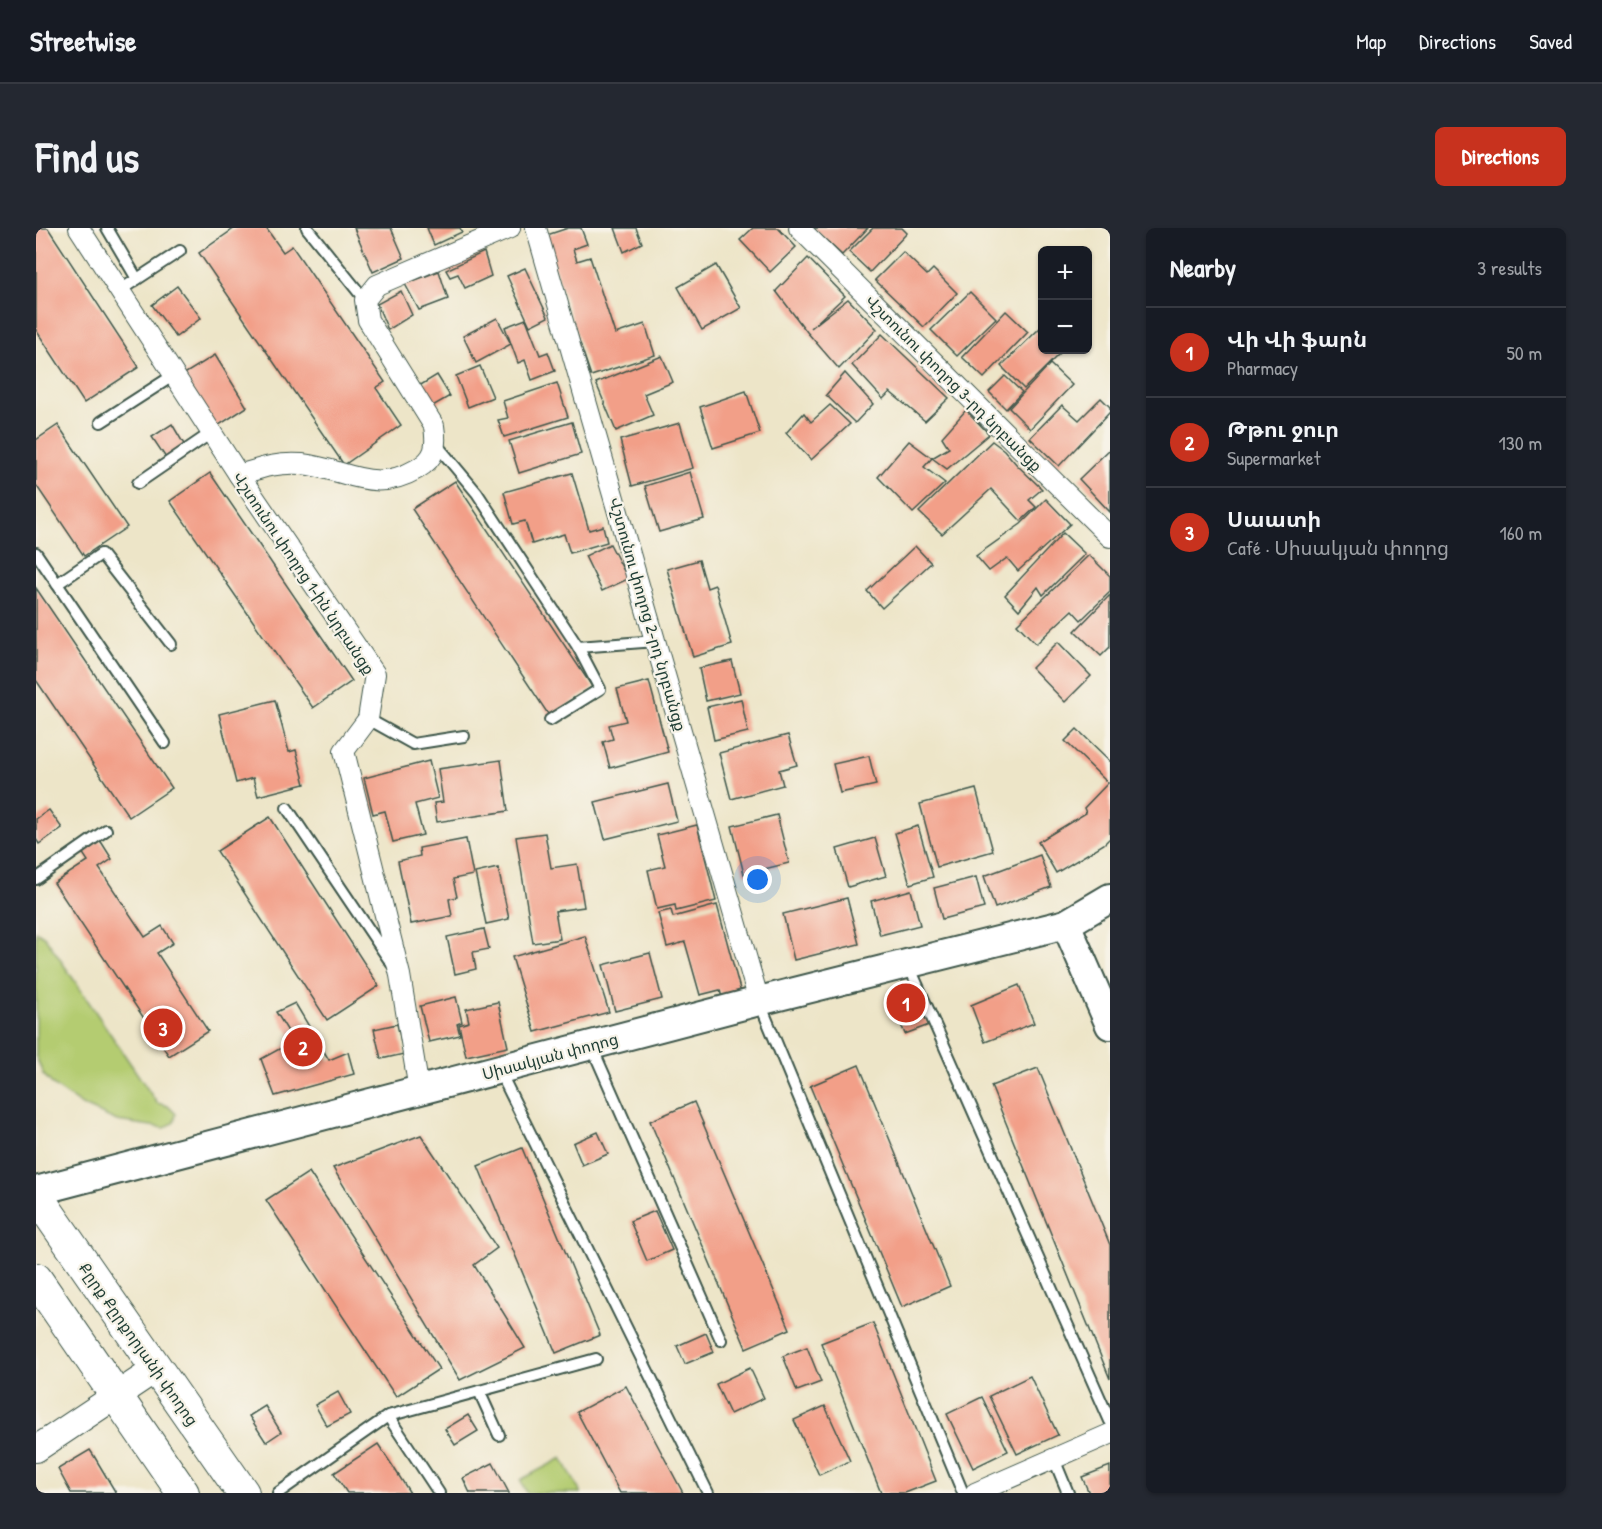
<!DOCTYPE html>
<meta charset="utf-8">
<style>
body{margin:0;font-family:"Patrick Hand","Noto Sans Armenian",sans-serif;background:#242831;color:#f1f3f6}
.controls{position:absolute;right:18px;top:18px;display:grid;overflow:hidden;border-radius:9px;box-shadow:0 2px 4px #0004}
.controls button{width:54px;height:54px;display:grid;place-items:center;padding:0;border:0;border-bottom:2px solid #363941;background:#171b24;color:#f1f3f6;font:30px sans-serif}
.you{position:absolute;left:722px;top:652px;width:21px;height:21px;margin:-15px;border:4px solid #fff;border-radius:50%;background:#1a73e8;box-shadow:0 0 0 9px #1a73e833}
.badge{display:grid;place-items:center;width:39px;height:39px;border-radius:50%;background:#c8321e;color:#fff;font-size:20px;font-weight:700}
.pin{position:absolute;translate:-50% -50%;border:3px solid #fff;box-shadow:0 2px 6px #0006}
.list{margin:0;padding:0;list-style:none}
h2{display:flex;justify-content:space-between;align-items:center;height:78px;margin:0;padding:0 24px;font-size:26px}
h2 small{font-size:20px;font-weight:400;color:#9ea1a6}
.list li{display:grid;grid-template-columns:39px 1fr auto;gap:18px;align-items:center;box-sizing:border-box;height:90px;padding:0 24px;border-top:2px solid #363941}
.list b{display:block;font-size:22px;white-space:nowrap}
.list p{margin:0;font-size:20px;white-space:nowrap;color:#9ea1a6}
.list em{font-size:20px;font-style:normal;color:#9ea1a6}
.map{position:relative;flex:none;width:1074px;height:1265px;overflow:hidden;border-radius:9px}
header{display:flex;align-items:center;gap:36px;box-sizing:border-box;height:84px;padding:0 30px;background:#171b24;border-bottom:2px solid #363941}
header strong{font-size:28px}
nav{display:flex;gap:33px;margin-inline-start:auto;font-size:21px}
.intro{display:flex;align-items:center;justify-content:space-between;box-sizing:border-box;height:144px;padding:0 36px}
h1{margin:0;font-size:42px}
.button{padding:15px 27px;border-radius:9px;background:#c8321e;color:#fff;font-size:21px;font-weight:700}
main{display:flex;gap:36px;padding:0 36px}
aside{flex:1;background:#171b24;border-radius:9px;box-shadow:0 2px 4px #0004}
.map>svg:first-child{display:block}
</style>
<header>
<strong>Streetwise</strong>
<nav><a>Map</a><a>Directions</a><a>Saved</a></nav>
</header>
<div class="intro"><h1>Find us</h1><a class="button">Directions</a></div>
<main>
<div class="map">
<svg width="1074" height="1265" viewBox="0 0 1074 1265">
<rect width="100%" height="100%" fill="#f7f3e8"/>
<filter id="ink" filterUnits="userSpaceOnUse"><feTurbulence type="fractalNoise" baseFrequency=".0167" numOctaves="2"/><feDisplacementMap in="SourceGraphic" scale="12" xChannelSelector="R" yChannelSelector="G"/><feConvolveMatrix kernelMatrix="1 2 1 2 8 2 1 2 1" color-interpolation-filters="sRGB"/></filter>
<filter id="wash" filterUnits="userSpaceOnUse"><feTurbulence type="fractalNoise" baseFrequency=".008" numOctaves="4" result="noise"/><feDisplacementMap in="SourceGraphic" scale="24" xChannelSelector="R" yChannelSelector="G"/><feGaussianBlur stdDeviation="1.35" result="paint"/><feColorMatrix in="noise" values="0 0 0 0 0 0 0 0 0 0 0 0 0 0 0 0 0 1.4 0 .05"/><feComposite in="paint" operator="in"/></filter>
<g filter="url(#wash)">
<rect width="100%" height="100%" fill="#ede5c8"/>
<g fill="#b4cc71" stroke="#6a8452" stroke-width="1.5">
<path d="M 0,703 L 9,709 L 121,875 L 132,878 L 140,886 L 138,894 L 129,900 L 81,893 L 46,877 L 18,858 L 7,846 L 0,828 Z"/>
<path d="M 526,1230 L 545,1265 L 491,1265 L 484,1252 Z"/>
</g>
<g id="blocks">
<g fill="#f29f88">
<path d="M 0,0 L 12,0 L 103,139 L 48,175 L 0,102 Z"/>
<path d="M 199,0 L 230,0 L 247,24 L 256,18 L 349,154 L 340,160 L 365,197 L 308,237 L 163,25 Z"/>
<path d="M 318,0 L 355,0 L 368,30 L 337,44 Z"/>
<path d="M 391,0 L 424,0 L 426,4 L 398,17 Z"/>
<path d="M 532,0 L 545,0 L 551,16 L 537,21 L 541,33 L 554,29 L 579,106 L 609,96 L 619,127 L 555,148 L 508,8 Z"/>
<path d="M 579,0 L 600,0 L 606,15 L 588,24 Z"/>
<path d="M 717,0 L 742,0 L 760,19 L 734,44 L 704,12 Z"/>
<path d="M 777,0 L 832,0 L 806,27 Z"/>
<path d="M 837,0 L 866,0 L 871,5 L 834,44 L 813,24 Z"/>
<path d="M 448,24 L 455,48 L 429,60 L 422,46 L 414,49 L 410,42 Z"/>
<path d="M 867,24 L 891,47 L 897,41 L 921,65 L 888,99 L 839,52 Z"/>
<path d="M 772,30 L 809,68 L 775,100 L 812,71 L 841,101 L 803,141 L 771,104 L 740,63 Z"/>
<path d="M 680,37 L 705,80 L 666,102 L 642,59 Z"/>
<path d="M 489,40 L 512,89 L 494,98 L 471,48 Z"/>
<path d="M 403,43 L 412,71 L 383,82 L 369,56 Z"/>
<path d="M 141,58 L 165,90 L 140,109 L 116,77 Z"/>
<path d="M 365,63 L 376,87 L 352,102 L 341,76 Z"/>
<path d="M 934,64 L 960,90 L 921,128 L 895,102 Z"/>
<path d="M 970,83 L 992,104 L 948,150 L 926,129 Z"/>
<path d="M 461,90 L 475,116 L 440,135 L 427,108 Z"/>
<path d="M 490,91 L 504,127 L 512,124 L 519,143 L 496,152 L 489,132 L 482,135 L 469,99 Z"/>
<path d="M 1005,99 L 1006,101 L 1006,122 L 1027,122 L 988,161 L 965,138 Z"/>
<path d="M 846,106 L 913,170 L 889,193 L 854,164 L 847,171 L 816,137 Z"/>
<path d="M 179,127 L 211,179 L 177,201 L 145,148 Z"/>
<path d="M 626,128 L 637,154 L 608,166 L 617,187 L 580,203 L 560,155 Z"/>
<path d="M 1014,136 L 1036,157 L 994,201 L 973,180 Z"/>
<path d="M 444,138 L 457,169 L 432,179 L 420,148 Z"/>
<path d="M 809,145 L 837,176 L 819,195 L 790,167 Z"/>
<path d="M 401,147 L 414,168 L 395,179 L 383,158 Z"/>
<path d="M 969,148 L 986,164 L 970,181 L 953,164 Z"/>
<path d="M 521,155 L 532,189 L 468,209 L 462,192 L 472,190 L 467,173 Z"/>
<path d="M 710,163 L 724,205 L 677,220 L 664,179 Z"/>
<path d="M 1065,170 L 1074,179 L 1074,184 L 1023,238 L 994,210 L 1026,177 L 1043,192 Z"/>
<path d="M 794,177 L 814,196 L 775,232 L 750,205 L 768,185 L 775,194 Z"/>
<path d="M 930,182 L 953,206 L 911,241 L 896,230 L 888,239 L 909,255 L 877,285 L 842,249 L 873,213 L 896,230 L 913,220 L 906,209 Z"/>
<path d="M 536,194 L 545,226 L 483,245 L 473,213 Z"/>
<path d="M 644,195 L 657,240 L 596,258 L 584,212 Z"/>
<path d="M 136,196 L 149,218 L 130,230 L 116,209 Z"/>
<path d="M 22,197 L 91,299 L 48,328 L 0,257 L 0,212 Z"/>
<path d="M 956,213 L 968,222 L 981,237 L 1006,261 L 993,272 L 1000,279 L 985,293 L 955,261 L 906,306 L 883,284 Z"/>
<path d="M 1074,221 L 1074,284 L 1043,251 Z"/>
<path d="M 654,244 L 668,291 L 623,304 L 609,258 Z"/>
<path d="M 174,245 L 316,453 L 277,480 L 134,273 Z"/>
<path d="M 536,245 L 553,302 L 567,298 L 571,314 L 534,325 L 528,306 L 496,316 L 489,293 L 477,296 L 468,264 Z"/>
<path d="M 419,253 L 557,460 L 514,489 L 376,281 Z"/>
<path d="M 1010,271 L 1034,296 L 982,343 L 971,330 L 953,343 L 940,328 L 985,296 Z"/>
<path d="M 1027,305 L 1049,326 L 1007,367 L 1002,359 L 983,382 L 969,367 Z"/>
<path d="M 574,316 L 592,351 L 566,363 L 549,328 Z"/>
<path d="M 879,318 L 895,335 L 846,380 L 831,363 Z"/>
<path d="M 1053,327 L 1074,348 L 1074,364 L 1045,392 L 1036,382 L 1000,416 L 981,396 Z"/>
<path d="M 663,332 L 671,360 L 679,357 L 696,417 L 657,429 L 631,341 Z"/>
<path d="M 0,360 L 136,560 L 93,589 L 0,452 Z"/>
<path d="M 1074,367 L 1074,419 L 1065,428 L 1039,403 Z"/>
<path d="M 1022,414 L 1055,448 L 1029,474 L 996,440 Z"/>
<path d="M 696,433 L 704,465 L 670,473 L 663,440 Z"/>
<path d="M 613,453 L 632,524 L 574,540 L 567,514 L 577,511 L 573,497 L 590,493 L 581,461 Z"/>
<path d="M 705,471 L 712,504 L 678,512 L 671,479 Z"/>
<path d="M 239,472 L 253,524 L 260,522 L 269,556 L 222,568 L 217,550 L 200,555 L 183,486 Z"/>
<path d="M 1041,501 L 1074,533 L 1074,610 L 1068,616 L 1020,645 L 1002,614 L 1050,585 L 1048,580 L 1072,555 L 1029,513 Z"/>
<path d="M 752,507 L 761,537 L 743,542 L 747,557 L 695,571 L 683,525 Z"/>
<path d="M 833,528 L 840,557 L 804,565 L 797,536 Z"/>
<path d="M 465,532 L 472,583 L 401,594 L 398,575 L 407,574 L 402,541 Z"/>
<path d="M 393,533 L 402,570 L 379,576 L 387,607 L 357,614 L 349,583 L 337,586 L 328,550 Z"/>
<path d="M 632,556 L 641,593 L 569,611 L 559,574 Z"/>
<path d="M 940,561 L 957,623 L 901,639 L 884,576 Z"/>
<path d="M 13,582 L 26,600 L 3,616 L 0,611 L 0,591 Z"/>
<path d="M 741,587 L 753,635 L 708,646 L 696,598 Z"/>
<path d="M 234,589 L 343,758 L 291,792 L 181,623 Z"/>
<path d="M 661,597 L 680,673 L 640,683 L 639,677 L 621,681 L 612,642 L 629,638 L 621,607 Z"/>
<path d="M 882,598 L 897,649 L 874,656 L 859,605 Z"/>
<path d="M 509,605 L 515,640 L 541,636 L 548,679 L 519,683 L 524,711 L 497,715 L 480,609 Z"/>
<path d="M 839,610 L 850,648 L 812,659 L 801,621 Z"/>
<path d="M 430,611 L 437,647 L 417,651 L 421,669 L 413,671 L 416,688 L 375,696 L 362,633 L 384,628 L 383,620 Z"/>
<path d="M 64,612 L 76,631 L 63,640 L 109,709 L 126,698 L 137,715 L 121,725 L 172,803 L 133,828 L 18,655 L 52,633 L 46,624 Z"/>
<path d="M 1004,627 L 1015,659 L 959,680 L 948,648 Z"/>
<path d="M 462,640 L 473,691 L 450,696 L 439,645 Z"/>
<path d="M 940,649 L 948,680 L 906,691 L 898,660 Z"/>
<path d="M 875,662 L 884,697 L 844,707 L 835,673 Z"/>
<path d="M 811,670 L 823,716 L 758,732 L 747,686 Z"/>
<path d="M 681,677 L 705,765 L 686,770 L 684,762 L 664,767 L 649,714 L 631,719 L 622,685 L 635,682 L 637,689 Z"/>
<path d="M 448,701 L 453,721 L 437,724 L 440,741 L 419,746 L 411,709 Z"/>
<path d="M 549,708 L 573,784 L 499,804 L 476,729 Z"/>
<path d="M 614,725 L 626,771 L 579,783 L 567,737 Z"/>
<path d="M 983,757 L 998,795 L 949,814 L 935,777 Z"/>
<path d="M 878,765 L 893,797 L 869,806 L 855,772 Z"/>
<path d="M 420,769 L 426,794 L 421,796 L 424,807 L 393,814 L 384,778 Z"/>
<path d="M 462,774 L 472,819 L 430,828 L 423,797 L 433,794 L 430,781 Z"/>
<path d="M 259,775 L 293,832 L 312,824 L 318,846 L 239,868 L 225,831 L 258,813 L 240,784 Z"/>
<path d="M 361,796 L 368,826 L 345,831 L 338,801 Z"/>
<path d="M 823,837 L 914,1058 L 866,1079 L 774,858 Z"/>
<path d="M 1002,840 L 1074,1017 L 1074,1151 L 955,858 Z"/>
<path d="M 658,874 L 754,1101 L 710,1120 L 614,893 Z"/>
<path d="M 562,904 L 572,926 L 546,937 L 537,915 Z"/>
<path d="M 385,907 L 461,1020 L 438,1037 L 489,1120 L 424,1152 L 297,940 Z"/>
<path d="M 486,920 L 564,1107 L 520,1125 L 442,938 Z"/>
<path d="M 273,944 L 403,1141 L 360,1169 L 230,972 Z"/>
<path d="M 619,983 L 636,1022 L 611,1033 L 594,993 Z"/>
<path d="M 837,1095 L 900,1253 L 869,1265 L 845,1265 L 785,1115 Z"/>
<path d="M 670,1105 L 678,1124 L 649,1136 L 641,1118 Z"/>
<path d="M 771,1119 L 785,1154 L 761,1163 L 747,1128 Z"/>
<path d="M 714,1140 L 728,1170 L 694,1186 L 680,1156 Z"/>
<path d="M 994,1148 L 1022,1207 L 981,1226 L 953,1168 Z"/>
<path d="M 590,1158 L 647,1265 L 584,1265 L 541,1184 Z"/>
<path d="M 302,1164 L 314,1186 L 291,1198 L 279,1177 Z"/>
<path d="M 946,1169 L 972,1223 L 937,1240 L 911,1186 Z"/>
<path d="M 229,1178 L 245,1204 L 230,1214 L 213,1188 Z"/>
<path d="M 789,1178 L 814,1233 L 783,1247 L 758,1192 Z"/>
<path d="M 432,1187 L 442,1203 L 419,1217 L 409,1201 Z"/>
<path d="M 342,1216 L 358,1240 L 374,1265 L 311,1265 L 298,1245 Z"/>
<path d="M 54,1222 L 58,1228 L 80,1265 L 35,1265 L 22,1241 Z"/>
<path d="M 457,1235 L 473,1265 L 434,1265 L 427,1250 Z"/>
<path d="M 1074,1238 L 1074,1265 L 1053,1265 L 1046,1249 Z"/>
</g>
</g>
</g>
<g filter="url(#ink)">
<use href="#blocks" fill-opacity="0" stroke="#3e564a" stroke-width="1.5"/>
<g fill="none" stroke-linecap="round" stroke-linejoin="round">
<g stroke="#3e564a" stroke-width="14">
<g id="service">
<path d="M 71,0 L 101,51"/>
<path d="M 271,0 L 329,72"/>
<path d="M 83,63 L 144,23"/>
<path d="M 65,194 L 138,147"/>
<path d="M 400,216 L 441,265 L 542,419 L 620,413"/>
<path d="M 102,255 L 175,205"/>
<path d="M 0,325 L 129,515"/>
<path d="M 21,356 L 65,326 L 135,416"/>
<path d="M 332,491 L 377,516 L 428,508"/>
<path d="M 514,492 L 564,461 L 542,419"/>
<path d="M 251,580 L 356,736"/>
<path d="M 0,651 L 70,602"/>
<path d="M 873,738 L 1074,1193"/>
<path d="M 723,773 L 927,1265"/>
<path d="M 555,817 L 685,1112"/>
<path d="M 463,842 L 672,1265"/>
<path d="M 443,1163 L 463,1207"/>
<path d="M 352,1188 L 560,1131"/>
<path d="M 1018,1231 L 1032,1265"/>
<path d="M 242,1265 L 352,1188 L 403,1265"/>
</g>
</g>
<g stroke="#3e564a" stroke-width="22">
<g id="minor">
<path d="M 43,0 L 203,247 L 339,446 L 332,491 L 308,523 L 364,747 L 383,862"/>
<path d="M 500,0 L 723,773"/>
<path d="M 763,0 L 1074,309"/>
<path d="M 203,247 C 225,240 242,234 266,236 C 311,241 336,267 381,241 C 400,230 401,218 398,198 L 332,92 L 329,72 L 341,57 L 474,0"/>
<path d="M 939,1265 L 1074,1206"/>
</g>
</g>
<g stroke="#3e564a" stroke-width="28">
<path id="tertiary" d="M 0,1221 L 120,1141"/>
</g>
<g stroke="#3e564a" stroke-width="32">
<g id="secondary">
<path d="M 1030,696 L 1074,797"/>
<path d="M 0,963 L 723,773 L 1030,696 L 1074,670"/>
</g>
</g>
<g stroke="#3e564a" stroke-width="34">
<g id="primary">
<path d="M 0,967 L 207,1265"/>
<path d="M 0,1051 L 147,1265"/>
</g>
</g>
<use href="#service" stroke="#fff" stroke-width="10"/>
<use href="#minor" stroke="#fff" stroke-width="20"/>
<use href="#tertiary" stroke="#fff" stroke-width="26"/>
<use href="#secondary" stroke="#fff" stroke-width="28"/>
<use href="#primary" stroke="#fff" stroke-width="32"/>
</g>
</g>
<g text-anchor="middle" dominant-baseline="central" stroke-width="4.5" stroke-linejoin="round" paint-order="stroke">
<g font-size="16" fill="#1f3d34" stroke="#f7f3e8">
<text transform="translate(918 155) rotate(45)">Վշտունու փողոց 3-րդ նրբանցք</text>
<text transform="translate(268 345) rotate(56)">Վշտունու փողոց 1-ին նրբանցք</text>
<text transform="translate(612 386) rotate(74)">Վշտունու փողոց 2-րդ նրբանցք</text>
<text transform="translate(514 828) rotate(-15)">Սիսակյան փողոց</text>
<text transform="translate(103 1116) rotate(55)">Քըրք Քըրքորյանի փողոց</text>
</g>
</g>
</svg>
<div class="controls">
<button>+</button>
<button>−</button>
</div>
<div class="you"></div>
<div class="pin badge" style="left:870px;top:775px">1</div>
<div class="pin badge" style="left:267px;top:819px">2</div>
<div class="pin badge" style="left:127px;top:800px">3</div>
</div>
<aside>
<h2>Nearby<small>3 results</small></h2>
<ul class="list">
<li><span class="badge">1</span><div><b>Վի Վի ֆարն</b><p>Pharmacy</p></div><em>50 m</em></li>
<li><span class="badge">2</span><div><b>Թթու ջուր</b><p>Supermarket</p></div><em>130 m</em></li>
<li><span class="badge">3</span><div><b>Սաատի</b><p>Café · Սիսակյան փողոց</p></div><em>160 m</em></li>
</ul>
</aside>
</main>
